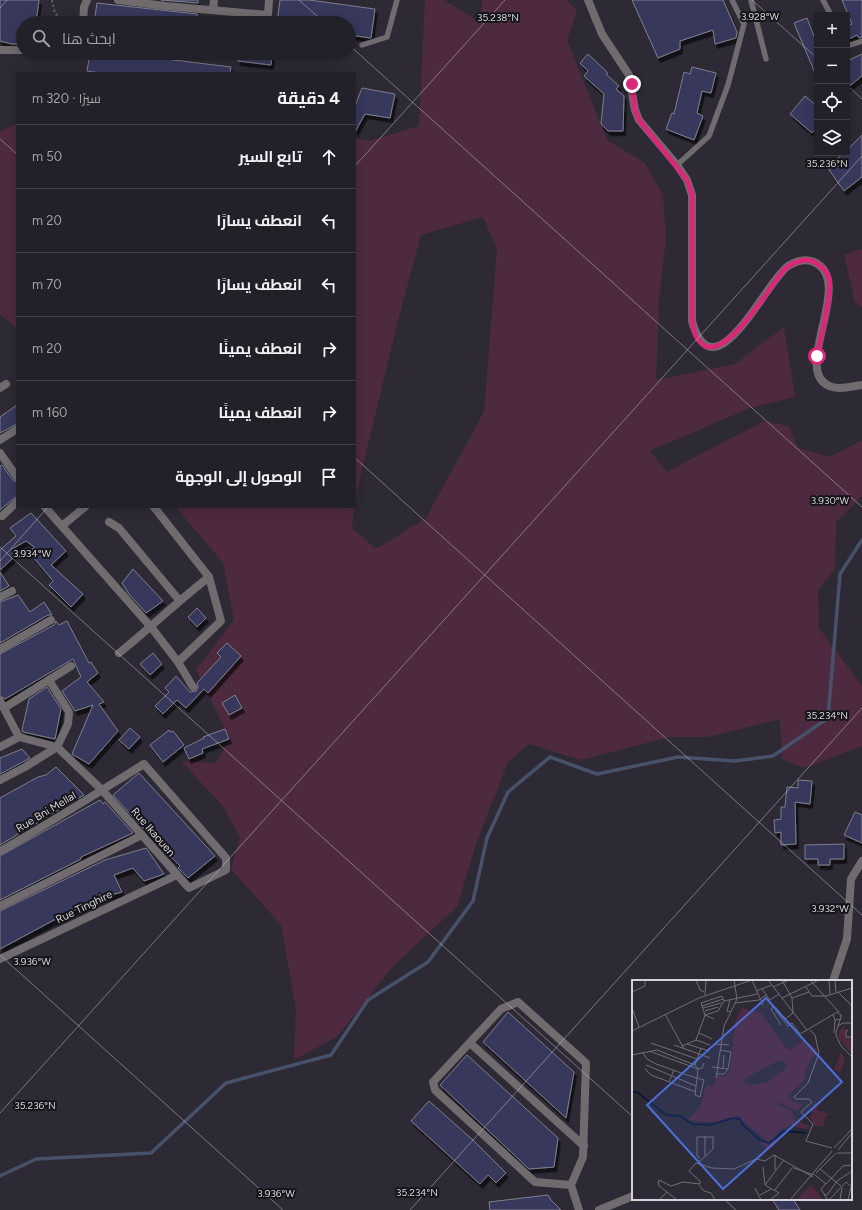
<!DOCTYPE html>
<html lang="ar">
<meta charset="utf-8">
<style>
body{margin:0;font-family:Figtree,Cairo,sans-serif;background:#2e2d34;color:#f1f3f6;direction:rtl}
.controls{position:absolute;right:12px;top:12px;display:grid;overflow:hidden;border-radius:0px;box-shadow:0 2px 10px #0003}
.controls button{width:36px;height:36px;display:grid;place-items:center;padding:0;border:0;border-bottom:1px solid #3f3e45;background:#222028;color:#f1f3f6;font:20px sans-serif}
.stop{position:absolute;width:12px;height:12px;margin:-9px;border:3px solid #db2777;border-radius:50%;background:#fff}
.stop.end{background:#db2777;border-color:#fff;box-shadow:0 1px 4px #0008}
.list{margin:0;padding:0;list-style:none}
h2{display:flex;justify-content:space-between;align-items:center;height:52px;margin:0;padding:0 16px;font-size:17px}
h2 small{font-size:13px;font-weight:400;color:#a2a3a8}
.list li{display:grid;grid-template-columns:26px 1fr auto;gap:12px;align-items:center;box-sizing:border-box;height:64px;padding:0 16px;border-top:1px solid #3f3e45}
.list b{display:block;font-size:15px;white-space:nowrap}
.list em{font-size:13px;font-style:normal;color:#a2a3a8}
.icon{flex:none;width:22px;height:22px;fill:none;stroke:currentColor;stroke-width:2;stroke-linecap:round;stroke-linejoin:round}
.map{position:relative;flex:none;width:862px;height:1210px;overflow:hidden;direction:ltr}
.search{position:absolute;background:#222028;box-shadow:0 2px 10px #0003;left:16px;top:16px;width:340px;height:44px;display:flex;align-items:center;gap:10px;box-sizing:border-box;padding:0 14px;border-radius:22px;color:#a2a3a8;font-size:15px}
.panel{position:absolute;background:#222028;box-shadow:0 2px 10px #0003;left:16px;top:72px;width:340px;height:436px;border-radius:0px;direction:rtl}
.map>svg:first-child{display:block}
</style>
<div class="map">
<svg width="862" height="1210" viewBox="0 0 862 1210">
<defs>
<filter id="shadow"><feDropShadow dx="2.5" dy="4.5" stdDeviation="0" flood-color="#0009"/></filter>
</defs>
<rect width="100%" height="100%" fill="#2e2a35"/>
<g fill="#4e2a41">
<path d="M 425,0 L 444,0 L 481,23 L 482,0 L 567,0 L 577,11 L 567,40 L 607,140 L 645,163 L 663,195 L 666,239 L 659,297 L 656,380 L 735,364 L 784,327 L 795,397 L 750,408 L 650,451 L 667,472 L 764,421 L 789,426 L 798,448 L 830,457 L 862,440 L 862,496 L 836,522 L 835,569 L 818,590 L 819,628 L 862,686 L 862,746 L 804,768 L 782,759 L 780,719 L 708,737 L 669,737 L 581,760 L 529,744 L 508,762 L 476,844 L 457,907 L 391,968 L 338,1036 L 294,1060 L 296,1008 L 281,925 L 231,869 L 240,838 L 223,806 L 181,761 L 216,763 L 230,739 L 196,670 L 234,620 L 223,563 L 176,507 L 354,507 L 352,528 L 376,549 L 426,518 L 484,412 L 497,249 L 483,217 L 421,235 L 397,324 L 355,499 L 355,138 L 370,141 L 419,126 Z"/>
<path d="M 17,124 L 17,329 L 0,314 L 0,131 Z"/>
<path d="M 862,249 L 862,307 L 855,302 L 844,255 Z"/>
</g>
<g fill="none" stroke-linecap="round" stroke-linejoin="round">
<path stroke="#47516a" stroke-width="3.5" d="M 0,1176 L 36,1159 L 151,1153 L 226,1083 L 331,1055 L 368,1000 L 428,962 L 473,901 L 487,838 L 508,792 L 550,757 L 597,774 L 678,757 L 735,761 L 773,756 L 828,718 L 840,574 L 862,540"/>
</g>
<g fill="#38375d" stroke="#7e7f8c" filter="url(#shadow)">
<path d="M 0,0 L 39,0 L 36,23 L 23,23 L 23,44 L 12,44 L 0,41 Z"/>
<path d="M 161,0 L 198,0 L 198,3 Z"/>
<path d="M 280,0 L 309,0 L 375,9 L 371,38 L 349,35 L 349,23 L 277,23 Z"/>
<path d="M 632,0 L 723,0 L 737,32 L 736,38 L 715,44 L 713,30 L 680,41 L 680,49 L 658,58 Z"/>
<path d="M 842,0 L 862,0 L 862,37 L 859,38 L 857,35 L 847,40 L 847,26 L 852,24 Z"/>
<path d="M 97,3 L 197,14 L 197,23 L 94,23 Z"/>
<path d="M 807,18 L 817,44 L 817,78 L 794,23 Z"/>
<path d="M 90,53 L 116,53 L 231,67 L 230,73 L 100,73 L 87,71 Z"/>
<path d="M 239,53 L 272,53 L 271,65 L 238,61 Z"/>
<path d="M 588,54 L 607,72 L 607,75 L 619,86 L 616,89 L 624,96 L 623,131 L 608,131 L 601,124 L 604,94 L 584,76 L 588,71 L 580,63 Z"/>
<path d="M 862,54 L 862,76 L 847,88 L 847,61 Z"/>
<path d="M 692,67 L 716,73 L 711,93 L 702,91 L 697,113 L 703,116 L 694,140 L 666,129 L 672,113 L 674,114 L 684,72 L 690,74 Z"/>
<path d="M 362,88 L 395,94 L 390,118 L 365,114 L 355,132 L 355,106 Z"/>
<path d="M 805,96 L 817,106 L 817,127 L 812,133 L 790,114 Z"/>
<path d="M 862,135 L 862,177 L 844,191 L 827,167 L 844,153 L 847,153 L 847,150 Z"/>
<path d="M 17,405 L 17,424 L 0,433 L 0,417 Z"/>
<path d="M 2,465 L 13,480 L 17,482 L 17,496 L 0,510 L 0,466 Z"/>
<path d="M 31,513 L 66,551 L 51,565 L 83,594 L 71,607 L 49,585 L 53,581 L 29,552 L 33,548 L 39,553 L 41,552 L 26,541 L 12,549 L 14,557 L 0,570 L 0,550 L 16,536 L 10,528 Z"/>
<path d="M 133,569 L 163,601 L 146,613 L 129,594 L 122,583 Z"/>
<path d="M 0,572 L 9,586 L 0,591 Z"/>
<path d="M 18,595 L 30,612 L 44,602 L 52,615 L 48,615 L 0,643 L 0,602 Z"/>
<path d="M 197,608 L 206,618 L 197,627 L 188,617 Z"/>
<path d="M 56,621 L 59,625 L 67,621 L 89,663 L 91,662 L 98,673 L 87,682 L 104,702 L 99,704 L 118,731 L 89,764 L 72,754 L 93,705 L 75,711 L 62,691 L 81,677 L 73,659 L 5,699 L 0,696 L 0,654 L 54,625 Z"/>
<path d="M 227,643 L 241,656 L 208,693 L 204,689 L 186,708 L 177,700 L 163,714 L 155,706 L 169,692 L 165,688 L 176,676 L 190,692 L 196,691 L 198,687 L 197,683 L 221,657 L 217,653 Z"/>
<path d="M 153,653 L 162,664 L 150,675 L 140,664 Z"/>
<path d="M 47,687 L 61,709 L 55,739 L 23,732 L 22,730 L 29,699 Z"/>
<path d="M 235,695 L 242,708 L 229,715 L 222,703 Z"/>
<path d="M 130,728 L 140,737 L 129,749 L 119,740 Z"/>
<path d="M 225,729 L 229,739 L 202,749 L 203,753 L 189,759 L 184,748 L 204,738 L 203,737 Z"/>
<path d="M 169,730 L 170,732 L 173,731 L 184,745 L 163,762 L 150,745 Z"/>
<path d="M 22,749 L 30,758 L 0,774 L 0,758 Z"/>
<path d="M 56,767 L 84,795 L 0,845 L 0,798 L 38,777 L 46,775 Z"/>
<path d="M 139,773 L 215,856 L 188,878 L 178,868 L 180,866 L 152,838 L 113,795 Z"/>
<path d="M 798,780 L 812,781 L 810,804 L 795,802 L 796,844 L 781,845 L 781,832 L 775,833 L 774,820 L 781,819 L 781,807 L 785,807 L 787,787 L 798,788 Z"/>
<path d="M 100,800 L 103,804 L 105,802 L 133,833 L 81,857 L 81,859 L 0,900 L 0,856 Z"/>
<path d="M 855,812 L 862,815 L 862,843 L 844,835 Z"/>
<path d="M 844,844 L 844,859 L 830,859 L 830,865 L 818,865 L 818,859 L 805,859 L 805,845 Z"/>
<path d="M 146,848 L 164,874 L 144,881 L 133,868 L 114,875 L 122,892 L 100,898 L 54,920 L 0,949 L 0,911 L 105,860 Z"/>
<path d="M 508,1012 L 574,1072 L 566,1118 L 483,1042 Z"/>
<path d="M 467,1055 L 558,1138 L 554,1167 L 529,1169 L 440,1085 Z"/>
<path d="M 429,1101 L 474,1141 L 506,1173 L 496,1183 L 488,1175 L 480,1184 L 411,1121 Z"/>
<path d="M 548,1195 L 551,1200 L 561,1210 L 490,1210 L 489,1202 Z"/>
<path d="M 772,1199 L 793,1199 L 800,1210 L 779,1210 Z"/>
</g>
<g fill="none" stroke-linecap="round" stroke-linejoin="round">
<path stroke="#67646e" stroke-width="2" stroke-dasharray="2 3" stroke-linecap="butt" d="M 52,0 L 55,14 L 73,22"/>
<g stroke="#6f6b6f" stroke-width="5.5">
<path d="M 751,0 L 766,59"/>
<path d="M 823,0 L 831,15"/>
<path d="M 362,45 L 387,37 L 397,0"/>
<path d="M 847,46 L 862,41"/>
<path d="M 677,165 L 709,136 L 728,85 L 744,24 L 732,0"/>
</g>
<g stroke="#6f6b6f" stroke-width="8">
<path d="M 118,0 L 165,6 L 268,15 L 269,0"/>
<path d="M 588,0 L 602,34 L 629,75 L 635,110 L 639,120 L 677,165 L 687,180 L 692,195 L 692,321 C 714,398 766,281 788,266 C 796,261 805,258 814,262 C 857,281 788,374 832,387 C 841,390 853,386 862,385"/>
<path d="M 213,10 L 214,0"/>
<path d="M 83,23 L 84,7 L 87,0"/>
<path d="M 0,50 L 23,50"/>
<path d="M 0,388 L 6,384"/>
<path d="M 0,440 L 17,429"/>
<path d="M 0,453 L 17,477"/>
<path d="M 45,507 L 151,627 L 178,662 L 193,687"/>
<path d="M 2,516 L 17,502"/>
<path d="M 109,522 L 119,528 L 179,600"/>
<path d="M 63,525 L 85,507"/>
<path d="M 0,597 L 12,591"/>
<path d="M 0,649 L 51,620"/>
<path d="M 119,653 C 150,628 178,601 209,577 L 154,507"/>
<path d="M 178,662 L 221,621 L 209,577"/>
<path d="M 0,701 L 19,737 L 57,747 L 102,790 L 189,888 L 226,870 L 226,858 L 144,764 C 97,793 49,824 0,851"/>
<path d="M 4,708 L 71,666"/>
<path d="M 0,747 L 19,737"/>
<path d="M 0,780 L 25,767 L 57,747 L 68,724 L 69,712 L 49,680"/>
<path d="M 0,906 L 142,835"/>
<path d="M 0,959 L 177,875"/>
<path d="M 833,981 L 847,939 L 851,879 L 862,861"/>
<path d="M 470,1043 L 584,1146"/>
<path d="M 571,1185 L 535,1182 L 435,1090 L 433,1082 L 501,1009 L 518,1002 L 586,1063 L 583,1157 L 571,1185 L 579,1210"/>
<path d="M 599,1210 L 633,1196"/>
</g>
</g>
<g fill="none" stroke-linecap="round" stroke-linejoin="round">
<path stroke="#db2777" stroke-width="5" d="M 632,84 L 635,110 L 639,120 L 687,180 L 692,195 L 692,321 C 693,326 694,332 696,336 C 718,379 771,283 784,270 C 791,263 803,258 812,261 C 820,265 826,269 829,278 C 833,292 820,339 817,356"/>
</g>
<path fill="none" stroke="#d4d2d9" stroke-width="1" stroke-opacity="0.45" d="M 299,0 L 325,23M 752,0 L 817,58M 0,8 L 7,0M 349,45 L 862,507M 847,85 L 862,99M 0,139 L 17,154M 355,166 L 505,0M 355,458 L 862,915M 0,547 L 633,1117M 0,561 L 48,507M 0,955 L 283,1210M 0,1113 L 862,156M 724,1199 L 736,1210M 410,1210 L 862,708"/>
<g text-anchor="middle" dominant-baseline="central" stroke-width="4" stroke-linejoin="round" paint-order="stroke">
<g font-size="11" fill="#d4d2d9" stroke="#151418">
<text transform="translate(46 812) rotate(-31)">Rue Bni Mellal</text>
<text transform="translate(153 832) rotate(49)">Rue Ikaouen</text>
<text transform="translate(84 907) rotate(-26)">Rue Tinghire</text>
</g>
</g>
<g transform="translate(632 980)">
<rect width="220" height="220" fill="#2e2a35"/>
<path d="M 110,28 L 129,33 L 153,67 L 158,70 L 173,59 L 174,67 L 178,64 L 185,69 L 184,76 L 180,77 L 174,90 L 173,100 L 155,116 L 163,122 L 171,124 L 165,131 L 147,122 L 146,125 L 160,130 L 162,140 L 177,146 L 176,149 L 157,146 L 148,150 L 145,154 L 142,166 L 138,169 L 130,165 L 128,162 L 132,158 L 111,142 L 108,136 L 85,143 L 56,140 L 68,127 L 75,103 L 78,106 L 82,106 L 85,96 L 94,96 L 98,89 L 103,42 ZM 148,80 L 155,84 L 153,89 L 136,102 L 121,105 L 113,103 L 113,99 L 117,96 ZM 213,44 L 213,58 L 220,58 L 220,74 L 208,60 L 206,54 ZM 209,72 L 213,79 L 208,92 L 202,90 ZM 183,123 L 187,125 L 184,130 L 197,134 L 193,137 L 192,146 L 183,146 L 177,136 L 181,135 L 180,128 ZM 179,205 L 192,220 L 164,220 Z" fill="#4e2a41" fill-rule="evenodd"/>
<path fill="none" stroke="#0b1a3a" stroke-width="2" d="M 0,112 L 5,112 L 34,135 L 48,136 L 60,144 L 77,145 L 101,138 L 108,139 L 111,145 L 128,160 L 137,163 L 152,151 L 174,153"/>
<path fill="none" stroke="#706d77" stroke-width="1" d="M 64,0 L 68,10 L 72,12M 120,0 L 131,25M 136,0 L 175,50 L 202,34M 150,0 L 160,18 L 161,33 L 152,40M 178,0 L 207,32M 197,0 L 198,14M 203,0 L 204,12M 141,7 L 157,0M 174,7 L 180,16 L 194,16 L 220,8M 130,9 L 138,20 L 147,14M 124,11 L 140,5M 0,12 L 13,6 L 13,0M 206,12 L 220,26M 73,15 L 74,0M 150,18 L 187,0M 160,18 L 177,12M 98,20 L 95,31 L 99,32M 92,21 L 125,14M 103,23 L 127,20 L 134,15M 70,26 L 91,19M 0,28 L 7,47M 71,28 L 89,23M 73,31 L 86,27M 33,34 L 52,69M 73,35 L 86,31 L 92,21M 82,39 L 73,35 L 69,23 L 90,16 L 92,21M 209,39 L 203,40 L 201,35 L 205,32 L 209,35 L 209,37 L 204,52 L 204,55 L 209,66 L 220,77M 149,45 L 139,29 L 141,27 L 156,46 L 160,43 L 168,54 L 175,50M 206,46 L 211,43 L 220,43M 178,50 L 183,55 L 187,73 L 176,103 L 162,117 L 164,119 L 177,119 L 180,122 L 169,132 L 181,144 L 174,161 L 200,168M 216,50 L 214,51 L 214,57 L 220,57M 0,51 L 67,18 L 120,0M 67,53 L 80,59M 202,53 L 203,40M 64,60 L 78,65M 19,63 L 65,79M 55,64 L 77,71M 83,64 L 97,65M 42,65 L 78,78M 50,66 L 64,60 L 73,35M 17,71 L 66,89 L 70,88 L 72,83M 10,72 L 15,79 L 24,84 L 55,95 L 65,98 L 72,100 L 68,117 L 63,115 L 65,98 L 66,89 L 63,85 L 69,68M 0,75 L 25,70 L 63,85M 14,85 L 64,106M 80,87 L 96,89 L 99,72 L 88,70M 91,88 L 92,75M 13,89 L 19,95 L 64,112M 85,94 L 92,94 L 96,89M 84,98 L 92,46 L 105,19 L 102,0M 37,102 L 42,90M 73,156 L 73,176M 202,168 L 220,149M 206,170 L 220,153M 205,173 L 220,173M 143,175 L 143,190M 66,183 L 81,169 L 81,157 L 65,157 L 65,175 L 68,179M 131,187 L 133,205M 162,188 L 182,195M 188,189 L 209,206M 184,193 L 204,173M 183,195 L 194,204M 67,205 L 72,211 L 79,213 L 83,220M 133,205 L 151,181M 133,205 L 147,213 L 138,220M 123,208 L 129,220M 142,211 L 161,187M 35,212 L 45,220M 128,215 L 139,209M 192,215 L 195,215 L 205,201 L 220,191M 27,220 L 35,212 L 26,205 L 27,200 L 39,206 L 51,202 L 68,204 L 68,201 L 57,191 L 64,183 L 80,188 L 102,189 L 124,179 L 133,181 L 142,175 L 181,197M 158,220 L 200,171M 196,220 L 189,209 L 211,186 L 220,185M 197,220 L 214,202 L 220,207M 208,220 L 210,208M 216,220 L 219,207"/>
<path fill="#4b6fd8" fill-opacity="0.15" stroke="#4b6fd8" stroke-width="2" d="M 134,18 L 210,102 L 91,209 L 15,125 Z"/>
<rect width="220" height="220" fill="none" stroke="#d4d2d9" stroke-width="2"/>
</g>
<g font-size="10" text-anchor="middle" fill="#d4d2d9" stroke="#151418" stroke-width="4" stroke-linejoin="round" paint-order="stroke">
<text x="760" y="20">3.928°W</text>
<text x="498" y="21">35.238°N</text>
<text x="827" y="167">35.236°N</text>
<text x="830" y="504">3.930°W</text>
<text x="32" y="557">3.934°W</text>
<text x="827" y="719">35.234°N</text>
<text x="830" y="912">3.932°W</text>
<text x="32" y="965">3.936°W</text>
<text x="35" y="1109">35.236°N</text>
<text x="417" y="1196">35.234°N</text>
<text x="276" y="1197">3.936°W</text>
</g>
</svg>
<div class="controls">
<button>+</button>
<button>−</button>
<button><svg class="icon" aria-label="locate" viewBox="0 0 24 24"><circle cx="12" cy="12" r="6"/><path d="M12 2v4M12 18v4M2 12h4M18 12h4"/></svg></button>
<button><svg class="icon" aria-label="layers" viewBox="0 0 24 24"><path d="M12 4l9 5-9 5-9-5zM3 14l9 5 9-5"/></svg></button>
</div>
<div class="stop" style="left:817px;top:356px"></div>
<div class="stop end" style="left:632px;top:84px"></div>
<div class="search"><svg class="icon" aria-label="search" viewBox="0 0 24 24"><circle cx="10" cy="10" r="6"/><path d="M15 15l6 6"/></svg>ابحث هنا</div>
<section class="panel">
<h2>4 دقيقة<small>سيرًا · 320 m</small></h2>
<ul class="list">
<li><svg class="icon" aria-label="ahead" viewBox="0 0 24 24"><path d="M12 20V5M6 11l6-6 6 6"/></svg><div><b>تابع السير</b></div><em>50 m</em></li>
<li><svg class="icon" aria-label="left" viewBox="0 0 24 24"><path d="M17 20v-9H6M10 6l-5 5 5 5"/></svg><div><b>انعطف يسارًا</b></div><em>20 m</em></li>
<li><svg class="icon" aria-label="left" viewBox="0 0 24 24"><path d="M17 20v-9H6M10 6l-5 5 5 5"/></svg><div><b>انعطف يسارًا</b></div><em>70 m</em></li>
<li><svg class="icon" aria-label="right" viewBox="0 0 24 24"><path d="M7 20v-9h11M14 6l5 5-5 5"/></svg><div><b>انعطف يمينًا</b></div><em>20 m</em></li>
<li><svg class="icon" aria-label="right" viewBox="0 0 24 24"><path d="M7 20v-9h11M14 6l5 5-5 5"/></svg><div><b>انعطف يمينًا</b></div><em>160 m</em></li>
<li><svg class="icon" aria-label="arrive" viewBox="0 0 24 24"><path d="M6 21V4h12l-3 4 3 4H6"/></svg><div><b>الوصول إلى الوجهة</b></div></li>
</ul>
</section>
</div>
